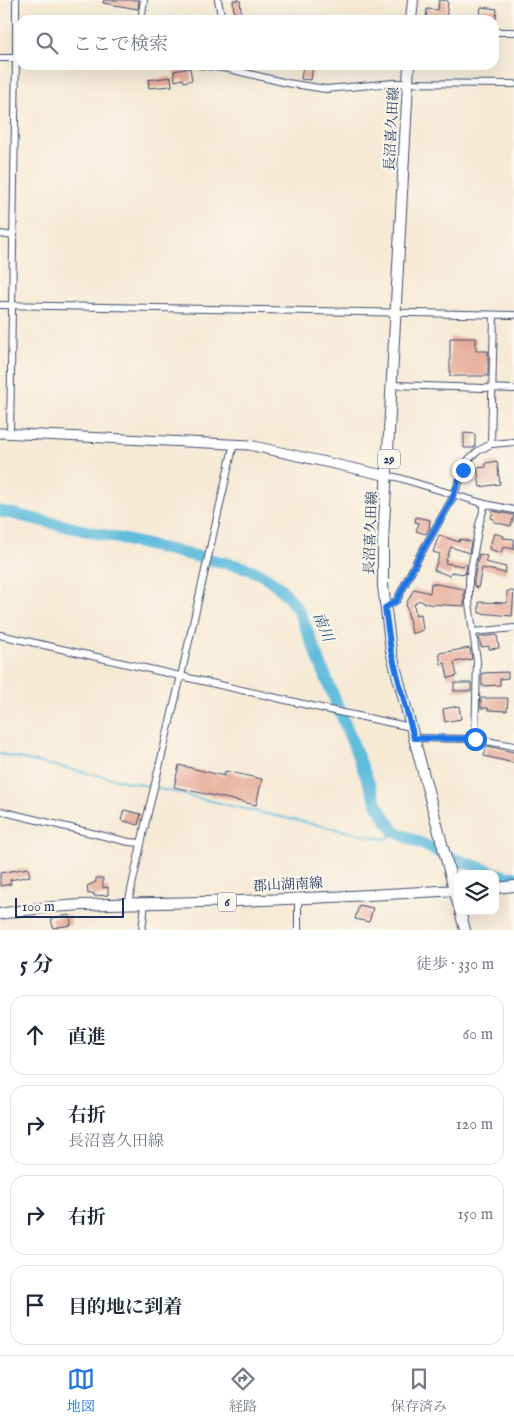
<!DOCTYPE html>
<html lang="ja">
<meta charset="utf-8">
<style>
body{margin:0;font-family:"IM FELL English","Noto Serif JP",serif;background:#f2f2f3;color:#1f2937}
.controls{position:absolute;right:15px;bottom:15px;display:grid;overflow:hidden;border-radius:10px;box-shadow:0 5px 20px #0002}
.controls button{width:45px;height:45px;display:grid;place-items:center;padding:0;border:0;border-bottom:1px solid #e0e1e3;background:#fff;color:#1f2937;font:25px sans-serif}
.scale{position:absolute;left:15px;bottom:12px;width:109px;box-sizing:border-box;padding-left:5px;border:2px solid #1b2f5e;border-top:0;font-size:14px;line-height:18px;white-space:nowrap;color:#1b2f5e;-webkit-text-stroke:4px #fbf7ec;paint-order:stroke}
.stop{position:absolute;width:15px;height:15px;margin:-11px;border:4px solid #1a73e8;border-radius:50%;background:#fff}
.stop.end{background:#1a73e8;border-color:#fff;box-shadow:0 1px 5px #0008}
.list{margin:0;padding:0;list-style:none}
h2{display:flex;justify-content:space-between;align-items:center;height:65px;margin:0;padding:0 20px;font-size:21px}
h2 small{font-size:16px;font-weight:400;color:#747a83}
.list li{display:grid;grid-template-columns:32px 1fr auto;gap:15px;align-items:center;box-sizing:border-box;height:80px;margin:0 10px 10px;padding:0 10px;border:1px solid #e0e1e3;border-radius:15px}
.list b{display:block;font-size:19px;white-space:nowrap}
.list p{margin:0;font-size:16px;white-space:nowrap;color:#747a83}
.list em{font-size:16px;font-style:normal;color:#747a83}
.icon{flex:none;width:28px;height:28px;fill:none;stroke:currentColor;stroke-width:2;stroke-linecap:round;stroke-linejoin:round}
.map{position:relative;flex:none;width:514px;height:930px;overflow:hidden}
.search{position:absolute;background:#fff;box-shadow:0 5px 20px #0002;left:15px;right:15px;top:15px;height:55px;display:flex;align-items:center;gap:12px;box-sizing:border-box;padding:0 18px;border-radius:15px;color:#747a83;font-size:19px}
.sheet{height:425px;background:#fff}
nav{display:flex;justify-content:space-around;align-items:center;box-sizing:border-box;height:70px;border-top:1px solid #e0e1e3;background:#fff;font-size:14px;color:#747a83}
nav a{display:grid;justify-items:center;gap:2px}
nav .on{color:#1a73e8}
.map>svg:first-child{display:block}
</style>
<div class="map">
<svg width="514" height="930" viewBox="0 0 514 930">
<rect width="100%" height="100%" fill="#fbf7ec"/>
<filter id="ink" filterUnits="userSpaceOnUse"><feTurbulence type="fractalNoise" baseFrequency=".02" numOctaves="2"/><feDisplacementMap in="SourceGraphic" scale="10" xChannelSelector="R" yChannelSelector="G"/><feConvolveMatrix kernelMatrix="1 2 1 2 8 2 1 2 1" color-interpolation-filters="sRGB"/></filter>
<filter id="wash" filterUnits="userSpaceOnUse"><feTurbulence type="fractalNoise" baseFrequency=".0096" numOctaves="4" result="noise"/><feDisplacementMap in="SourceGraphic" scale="20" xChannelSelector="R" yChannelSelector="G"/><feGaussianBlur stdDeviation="1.12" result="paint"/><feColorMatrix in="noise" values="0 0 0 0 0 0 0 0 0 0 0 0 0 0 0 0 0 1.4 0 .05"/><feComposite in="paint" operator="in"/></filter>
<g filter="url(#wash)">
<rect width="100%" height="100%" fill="#f6ead5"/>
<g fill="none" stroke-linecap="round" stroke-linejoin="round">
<g stroke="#5ebcdd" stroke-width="2">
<path d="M 0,754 L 152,787"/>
<path d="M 156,788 L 262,813 L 383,839 L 389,838 L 394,831"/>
</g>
<path stroke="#5ebcdd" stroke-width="12" d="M 0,511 L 239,566 C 268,574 282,587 299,611 L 379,808 L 394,831 L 457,860 L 507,877 L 514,877"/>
</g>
<g id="blocks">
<g fill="#e7ab99">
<path d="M 104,0 L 139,0 L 138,9 L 103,3 Z"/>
<path d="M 233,0 L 240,0 L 242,20 L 227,20 L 226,16 L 234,15 Z"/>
<path d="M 439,0 L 448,1 L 446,20 L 426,19 L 427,9 L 438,10 Z"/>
<path d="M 481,7 L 497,9 L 496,19 L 480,18 Z"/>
<path d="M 303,65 L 313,65 L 311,80 L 301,79 Z"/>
<path d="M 190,68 L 192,80 L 184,82 L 183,79 L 175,81 L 174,71 Z"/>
<path d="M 171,77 L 172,86 L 149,88 L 148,80 Z"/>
<path d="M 450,338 L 476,338 L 476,351 L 488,351 L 488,376 L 450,376 Z"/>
<path d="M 464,433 L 475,434 L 475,447 L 474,448 L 464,448 Z"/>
<path d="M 497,461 L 500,484 L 480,487 L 477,468 L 486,467 L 486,463 Z"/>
<path d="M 493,511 L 514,515 L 511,526 L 494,522 L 494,519 L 491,518 Z"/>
<path d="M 416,517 L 430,520 L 429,527 L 430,527 L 426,534 L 416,531 L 419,523 L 415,522 Z"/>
<path d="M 494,533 L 504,536 L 503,538 L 514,539 L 514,549 L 503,547 L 501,553 L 489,549 Z"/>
<path d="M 439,535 L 459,542 L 460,539 L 471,542 L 469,553 L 451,547 L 445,563 L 464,566 L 465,564 L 467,565 L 465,574 L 451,572 L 450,576 L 434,570 L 440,554 L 433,552 Z"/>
<path d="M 479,554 L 487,556 L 485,562 L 506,567 L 505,573 L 482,568 L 478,588 L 474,586 L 474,579 Z"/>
<path d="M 431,583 L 464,589 L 464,606 L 428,604 L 418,600 L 414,605 L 416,615 L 421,614 L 423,630 L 412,634 L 406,604 L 414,589 L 430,593 Z"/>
<path d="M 507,591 L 514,591 L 512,616 L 479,613 L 479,602 L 507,603 Z"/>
<path d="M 497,635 L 499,648 L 489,649 L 489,646 L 481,647 L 479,637 Z"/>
<path d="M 470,648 L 472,659 L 454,662 L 457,676 L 448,678 L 445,663 L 441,664 L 439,653 Z"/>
<path d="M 508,672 L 508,678 L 500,679 L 500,685 L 482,686 L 482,673 Z"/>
<rect x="454" y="683" width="17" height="8"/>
<path d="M 481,698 L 508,698 L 507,711 L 488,710 L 488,708 L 481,708 Z"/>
<path d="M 459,706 L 461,719 L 445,722 L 443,709 Z"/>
<path d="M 487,746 L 514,752 L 514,763 L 484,756 Z"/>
<path d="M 179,765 L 224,776 L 225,771 L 262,779 L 256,805 L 174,787 Z"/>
<path d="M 124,810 L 141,814 L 138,825 L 121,820 Z"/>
<path d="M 28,868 L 30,876 L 10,880 L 11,884 L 0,886 L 0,873 Z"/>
<path d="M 96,878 L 103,878 L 103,888 L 108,887 L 108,895 L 94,896 L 94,893 L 88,894 L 87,886 L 96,882 Z"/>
<path d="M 359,905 L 373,908 L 369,922 L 355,919 Z"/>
<path d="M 70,915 L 71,925 L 53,928 L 51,918 Z"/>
</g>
</g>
</g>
<g filter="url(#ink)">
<use href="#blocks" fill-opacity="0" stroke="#3c4b70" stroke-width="1"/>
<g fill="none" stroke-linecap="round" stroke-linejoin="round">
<g stroke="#3c4b70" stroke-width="8">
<g id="street">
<path d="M 218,0 L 222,20"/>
<path d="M 141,20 L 144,0"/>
<path d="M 494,32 L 514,32"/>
<path d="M 0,58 L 19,58"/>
<path d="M 199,65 L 229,69 L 287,83 L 326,89 L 394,83 L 514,84"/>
<path d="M 0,234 L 14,236"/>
<path d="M 0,305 L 514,315"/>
<path d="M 393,385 L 514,389"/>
<path d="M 10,434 L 16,58 L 16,0"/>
<path d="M 491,444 L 494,315"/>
<path d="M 388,476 L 396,477 L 485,504 L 514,510"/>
<path d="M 385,608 L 397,600 L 416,562 L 451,501 L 469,459 L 478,451 L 491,444 L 514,442"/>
<path d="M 474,632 L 514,628"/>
<path d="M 0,635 L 334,711 L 411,727"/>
<path d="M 414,738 L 475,739 L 514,746"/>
<path d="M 475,739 L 477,661 L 469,603 L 469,579 L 479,525 L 485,504"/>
<path d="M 0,811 L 129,842 L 141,843"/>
<path d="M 128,904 L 146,821 L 181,676 L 234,443"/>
<path d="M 142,930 L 145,904"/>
<path d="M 298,930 L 298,899"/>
</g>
</g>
<g stroke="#3c4b70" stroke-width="11">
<path id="secondary" d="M 0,433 L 249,445 L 388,476"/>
</g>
<g stroke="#3c4b70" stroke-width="12">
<g id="primary">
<path d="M 411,20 L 413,0"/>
<path d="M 409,65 L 383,542 L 383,586 L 391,651 L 458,904"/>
<path d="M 495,888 L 514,886"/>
<path d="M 460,911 L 465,930"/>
<path d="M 0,914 C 66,902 133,904 200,902 C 286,900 372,895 458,890"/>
</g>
</g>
<use href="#street" stroke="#fff" stroke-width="6"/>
<use href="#secondary" stroke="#fff" stroke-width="9"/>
<use href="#primary" stroke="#fff" stroke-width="10"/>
</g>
</g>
<g fill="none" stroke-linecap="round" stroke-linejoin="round" filter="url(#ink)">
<path stroke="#1a73e8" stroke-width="6" d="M 463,470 L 451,501 L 416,562 L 397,600 L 385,608 L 391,651 L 414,738 L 475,739"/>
</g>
<g text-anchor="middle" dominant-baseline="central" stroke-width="4" stroke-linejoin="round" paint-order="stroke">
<g fill="#fbf7ec" stroke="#5e6b89" stroke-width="1">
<rect x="378" y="449.5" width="22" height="19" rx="4"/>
<rect x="218" y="892.5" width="18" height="19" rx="4"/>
</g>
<g font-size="12" font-weight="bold" fill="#1b2f5e">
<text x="389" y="459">29</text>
<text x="227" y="902">6</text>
</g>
<g font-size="14" fill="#1b2f5e" stroke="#fbf7ec">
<text transform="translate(392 129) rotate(-87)">長沼喜久田線</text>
<text transform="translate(371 533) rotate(-88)">長沼喜久田線</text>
<text transform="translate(288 885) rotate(-3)">郡山湖南線</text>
</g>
<g font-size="15" font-style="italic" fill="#2f5984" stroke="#fbf7ec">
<text transform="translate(323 627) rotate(68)">南川</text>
</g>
</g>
</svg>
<div class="controls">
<button><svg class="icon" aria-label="layers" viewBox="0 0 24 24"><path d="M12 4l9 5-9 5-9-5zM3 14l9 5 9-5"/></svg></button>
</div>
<div class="scale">100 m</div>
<div class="stop" style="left:475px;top:739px"></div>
<div class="stop end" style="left:463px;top:470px"></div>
<div class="search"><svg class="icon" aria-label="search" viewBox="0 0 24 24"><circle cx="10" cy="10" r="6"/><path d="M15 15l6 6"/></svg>ここで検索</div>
</div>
<section class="sheet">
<h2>5 分<small>徒歩 · 330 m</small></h2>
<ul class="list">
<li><svg class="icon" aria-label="ahead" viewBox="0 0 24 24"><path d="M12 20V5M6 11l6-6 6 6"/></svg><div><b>直進</b></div><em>60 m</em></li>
<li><svg class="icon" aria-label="right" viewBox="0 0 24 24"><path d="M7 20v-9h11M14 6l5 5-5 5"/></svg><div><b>右折</b><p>長沼喜久田線</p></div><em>120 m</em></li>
<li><svg class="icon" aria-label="right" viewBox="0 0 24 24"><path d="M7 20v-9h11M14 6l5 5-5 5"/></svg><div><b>右折</b></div><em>150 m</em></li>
<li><svg class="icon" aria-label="arrive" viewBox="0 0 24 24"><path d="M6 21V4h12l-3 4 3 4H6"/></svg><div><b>目的地に到着</b></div></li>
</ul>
</section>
<nav>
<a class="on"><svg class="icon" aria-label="map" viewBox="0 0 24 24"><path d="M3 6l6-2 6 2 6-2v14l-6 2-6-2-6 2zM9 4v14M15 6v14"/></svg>地図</a>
<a><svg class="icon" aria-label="directions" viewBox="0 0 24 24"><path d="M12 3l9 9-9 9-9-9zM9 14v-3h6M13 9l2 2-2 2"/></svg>経路</a>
<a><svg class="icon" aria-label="saved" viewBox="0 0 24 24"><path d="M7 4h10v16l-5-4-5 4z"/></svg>保存済み</a>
</nav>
